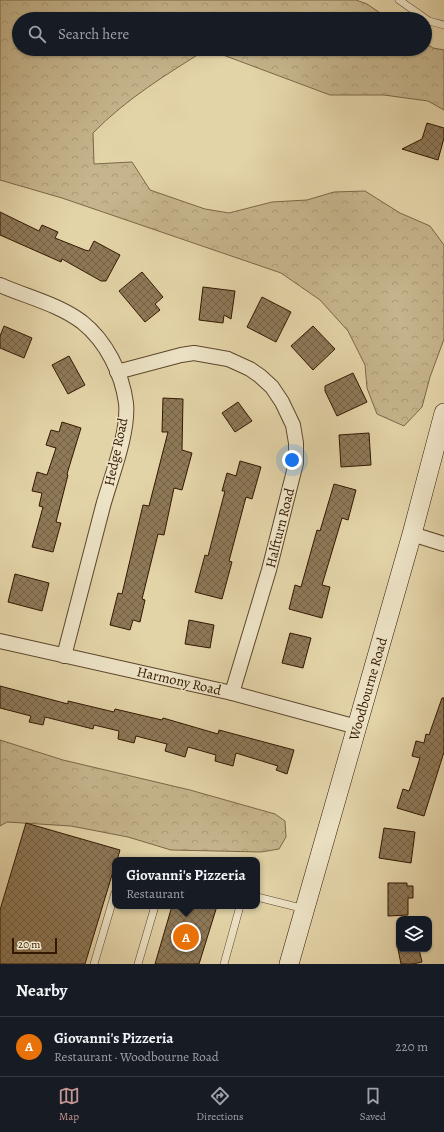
<!DOCTYPE html>
<meta charset="utf-8">
<style>
body{margin:0;font-family:Alegreya,serif;background:#242831;color:#f1f3f6}
.controls{position:absolute;right:12px;bottom:12px;display:grid;overflow:hidden;border-radius:8px;box-shadow:0 1px 3px #0004}
.controls button{width:36px;height:36px;display:grid;place-items:center;padding:0;border:0;border-bottom:1px solid #363941;background:#171b24;color:#f1f3f6;font:20px sans-serif}
.scale{position:absolute;left:12px;bottom:10px;width:45px;box-sizing:border-box;padding-left:4px;border:2px solid #321701;border-top:0;font-size:11px;line-height:14px;white-space:nowrap;color:#321701;-webkit-text-stroke:3px #ede3c6;paint-order:stroke}
.you{position:absolute;left:292px;top:460px;width:14px;height:14px;margin:-10px;border:3px solid #fff;border-radius:50%;background:#1a73e8;box-shadow:0 0 0 6px #1a73e833}
.badge{display:grid;place-items:center;width:26px;height:26px;border-radius:50%;background:#c59692;color:#fff;font-size:13px;font-weight:700}
.pin{position:absolute;translate:-50% -50%;border:2px solid #fff;box-shadow:0 1px 4px #0006}
.popup{position:absolute;left:112px;top:857px;width:148px;height:52px;box-sizing:border-box;display:grid;place-content:center;border-radius:8px;background:#171b24;filter:drop-shadow(0 1px 3px #0005);font-size:13px;white-space:nowrap;color:#9ea1a6}
.popup b{font-size:15px;color:#f1f3f6}
.popup::after{content:'';position:absolute;left:50%;top:100%;margin-left:-8px;border:8px solid transparent;border-top-color:#171b24}
.list{margin:0;padding:0;list-style:none}
h2{display:flex;justify-content:space-between;align-items:center;height:52px;margin:0;padding:0 16px;font-size:17px}
h2 small{font-size:13px;font-weight:400;color:#9ea1a6}
.list li{display:grid;grid-template-columns:26px 1fr auto;gap:12px;align-items:center;box-sizing:border-box;height:60px;padding:0 16px;border-top:1px solid #363941}
.list b{display:block;font-size:15px;white-space:nowrap}
.list p{margin:0;font-size:13px;white-space:nowrap;color:#9ea1a6}
.list em{font-size:13px;font-style:normal;color:#9ea1a6}
.icon{flex:none;width:22px;height:22px;fill:none;stroke:currentColor;stroke-width:2;stroke-linecap:round;stroke-linejoin:round}
.map{position:relative;flex:none;width:444px;height:964px;overflow:hidden}
.search{position:absolute;background:#171b24;box-shadow:0 1px 3px #0004;left:12px;right:12px;top:12px;height:44px;display:flex;align-items:center;gap:10px;box-sizing:border-box;padding:0 14px;border-radius:22px;color:#9ea1a6;font-size:15px}
.sheet{height:112px;background:#171b24}
nav{display:flex;justify-content:space-around;align-items:center;box-sizing:border-box;height:56px;border-top:1px solid #363941;background:#171b24;font-size:11px;color:#9ea1a6}
nav a{display:grid;justify-items:center;gap:2px}
nav .on{color:#c59692}
.map>svg:first-child{display:block}
</style>
<div class="map">
<svg width="444" height="964" viewBox="0 0 444 964">
<defs>
<pattern id="forest-crowns" width="20" height="18" patternUnits="userSpaceOnUse"><rect width="20" height="18" fill="#c5b48c"/><path d="M2 6a3 3 0 1 1 6 0M12 15a3 3 0 1 1 6 0" fill="none" stroke="#aa9a77"/></pattern>
<pattern id="building-cross-hatch" width="8" height="8" patternUnits="userSpaceOnUse"><rect width="8" height="8" fill="#8e7958"/><path d="M0 0l8 8M0 8l8-8" fill="none" stroke="#756246"/></pattern>
</defs>
<rect width="100%" height="100%" fill="#e3d4a8"/>
<filter id="stains"><feTurbulence type="fractalNoise" baseFrequency=".005" numOctaves="4"/><feColorMatrix values="0 0 0 0 .2 0 0 0 0 .09 0 0 0 0 .02 0 0 0 .5 -.17"/></filter>
<radialGradient id="worn" r=".72"><stop offset=".6" stop-color="#630" stop-opacity="0"/><stop offset="1" stop-color="#630" stop-opacity=".3"/></radialGradient>
<g fill="url(#forest-crowns)" stroke="#7c6646">
<path d="M 0,0 L 356,0 L 367,4 L 389,19 L 19,19 L 19,49 L 425,49 L 425,43 L 433,48 L 444,50 L 444,110 L 428,101 L 384,95 L 330,95 L 207,49 C 167,74 126,99 93,133 L 94,164 L 132,162 L 150,190 L 205,209 L 229,213 L 272,202 L 307,200 L 334,192 L 365,191 L 400,213 L 430,226 L 444,245 L 444,339 L 430,377 L 422,407 L 404,426 L 377,414 L 367,388 L 365,365 L 348,331 L 320,300 L 281,273 L 62,198 L 0,180 Z"/>
<path d="M 0,740 L 63,760 L 190,790 L 275,814 L 285,821 L 286,837 L 279,849 L 261,852 L 171,850 L 128,837 L 71,826 L 7,822 L 0,826 Z"/>
</g>
<g fill="url(#building-cross-hatch)" stroke="#321701">
<path d="M 427,123 L 444,128 L 444,138 L 438,160 L 402,149 L 422,139 Z"/>
<path d="M 0,212 L 39,231 L 42,225 L 58,232 L 55,238 L 85,250 L 89,251 L 94,241 L 120,255 L 106,281 L 101,281 L 62,259 L 61,262 L 0,235 Z"/>
<path d="M 142,272 L 163,297 L 155,304 L 160,310 L 145,322 L 119,291 Z"/>
<path d="M 203,287 L 235,291 L 231,319 L 224,315 L 223,323 L 199,320 Z"/>
<path d="M 262,297 L 291,312 L 276,342 L 247,327 Z"/>
<path d="M 4,326 L 32,338 L 24,358 L 0,348 L 0,336 Z"/>
<path d="M 313,326 L 335,349 L 313,370 L 291,346 Z"/>
<path d="M 69,356 L 85,385 L 68,394 L 52,365 Z"/>
<path d="M 353,373 L 367,402 L 337,416 L 325,391 L 325,386 Z"/>
<path d="M 163,398 L 183,399 L 182,450 L 192,453 L 182,490 L 174,488 L 164,535 L 158,534 L 142,599 L 145,600 L 140,622 L 133,620 L 130,630 L 110,625 L 118,593 L 122,594 L 143,505 L 149,506 L 168,432 L 162,432 Z"/>
<path d="M 238,402 L 252,421 L 235,432 L 222,413 Z"/>
<path d="M 62,422 L 81,428 L 67,474 L 68,475 L 56,522 L 61,523 L 53,552 L 32,547 L 43,507 L 39,506 L 42,493 L 32,491 L 37,472 L 47,475 L 56,448 L 46,445 L 51,430 L 59,432 Z"/>
<path d="M 369,433 L 371,465 L 341,467 L 339,435 Z"/>
<path d="M 240,461 L 261,467 L 252,499 L 246,497 L 229,561 L 232,562 L 222,599 L 195,592 L 205,555 L 208,556 L 225,491 L 222,491 L 227,473 L 236,476 Z"/>
<path d="M 334,484 L 356,490 L 348,520 L 342,518 L 322,585 L 330,587 L 322,618 L 289,609 L 295,585 L 301,587 L 317,530 L 320,531 Z"/>
<path d="M 15,574 L 49,583 L 42,611 L 8,602 Z"/>
<path d="M 189,620 L 214,625 L 210,648 L 185,644 Z"/>
<path d="M 290,633 L 311,638 L 303,668 L 282,663 Z"/>
<path d="M 0,686 L 68,704 L 68,701 L 114,712 L 115,709 L 162,720 L 163,718 L 218,734 L 219,730 L 294,750 L 287,774 L 276,770 L 278,766 L 236,753 L 233,766 L 215,761 L 216,755 L 188,747 L 185,757 L 165,751 L 167,744 L 136,736 L 134,743 L 118,739 L 119,731 L 94,725 L 93,729 L 45,717 L 43,725 L 29,722 L 31,716 L 0,708 Z"/>
<path d="M 442,698 L 444,698 L 444,752 L 424,816 L 397,808 L 403,789 L 409,791 L 413,780 L 420,758 L 412,756 L 416,741 L 424,743 L 426,734 L 429,735 Z"/>
<path d="M 26,823 L 120,850 L 117,860 L 115,860 L 115,865 L 85,964 L 0,964 L 0,910 Z"/>
<path d="M 384,828 L 415,832 L 411,863 L 379,858 Z"/>
<path d="M 388,883 L 407,883 L 407,886 L 413,886 L 413,898 L 408,898 L 408,915 L 388,916 Z"/>
<path d="M 172,906 L 217,906 L 199,964 L 155,964 Z"/>
<path d="M 398,949 L 419,949 L 422,962 L 413,964 L 401,964 Z"/>
</g>
<g fill="none" stroke-linecap="round" stroke-linejoin="round">
<g stroke="#5e462b" stroke-width="8">
<g id="lane">
<path d="M 399,0 L 429,21 L 444,25"/>
<path d="M 257,897 L 305,909"/>
<path d="M 94,964 L 115,893"/>
<path d="M 138,964 L 155,906"/>
<path d="M 224,964 L 240,906"/>
</g>
</g>
<g stroke="#5e462b" stroke-width="16">
<g id="street">
<path d="M 0,285 C 27,297 58,304 82,322 C 106,341 122,373 126,403 C 129,433 111,477 103,506 C 90,556 77,606 64,656"/>
<path d="M 117,372 L 181,355 L 194,353 L 228,359 L 250,369 L 260,376 L 272,387 L 282,402 L 293,425 L 296,443 L 296,463 L 269,570 L 232,693"/>
<path d="M 412,534 L 444,544"/>
<path d="M 0,641 L 232,693 L 357,727"/>
</g>
</g>
<g stroke="#321701" stroke-width="20">
<path id="secondary" d="M 289,964 L 412,534 L 444,413"/>
</g>
<use href="#lane" stroke="#ede3c6" stroke-width="7"/>
<use href="#street" stroke="#ede3c6" stroke-width="14"/>
<use href="#secondary" stroke="#ede3c6" stroke-width="19"/>
</g>
<g text-anchor="middle" dominant-baseline="central" stroke-width="3" stroke-linejoin="round" paint-order="stroke">
<g font-size="14" fill="#321701" stroke="#ede3c6">
<text transform="translate(116 452) rotate(-78)">Hedge Road</text>
<text transform="translate(280 528) rotate(-76)">Halfturn Road</text>
<text transform="translate(179 681) rotate(13)">Harmony Road</text>
<text transform="translate(368 689) rotate(-74)">Woodbourne Road</text>
</g>
</g>
<rect width="100%" height="100%" filter="url(#stains)"/>
<rect width="100%" height="100%" fill="url(#worn)"/>
</svg>
<div class="controls">
<button><svg class="icon" aria-label="layers" viewBox="0 0 24 24"><path d="M12 4l9 5-9 5-9-5zM3 14l9 5 9-5"/></svg></button>
</div>
<div class="scale">20 m</div>
<div class="you"></div>
<div class="pin badge" style="left:186px;top:937px;background:#e8710a">A</div>
<div class="popup"><b>Giovanni's Pizzeria</b>Restaurant</div>
<div class="search"><svg class="icon" aria-label="search" viewBox="0 0 24 24"><circle cx="10" cy="10" r="6"/><path d="M15 15l6 6"/></svg>Search here</div>
</div>
<section class="sheet">
<h2>Nearby<small></small></h2>
<ul class="list">
<li><span class="badge" style="background:#e8710a">A</span><div><b>Giovanni's Pizzeria</b><p>Restaurant · Woodbourne Road</p></div><em>220 m</em></li>
</ul>
</section>
<nav>
<a class="on"><svg class="icon" aria-label="map" viewBox="0 0 24 24"><path d="M3 6l6-2 6 2 6-2v14l-6 2-6-2-6 2zM9 4v14M15 6v14"/></svg>Map</a>
<a><svg class="icon" aria-label="directions" viewBox="0 0 24 24"><path d="M12 3l9 9-9 9-9-9zM9 14v-3h6M13 9l2 2-2 2"/></svg>Directions</a>
<a><svg class="icon" aria-label="saved" viewBox="0 0 24 24"><path d="M7 4h10v16l-5-4-5 4z"/></svg>Saved</a>
</nav>
